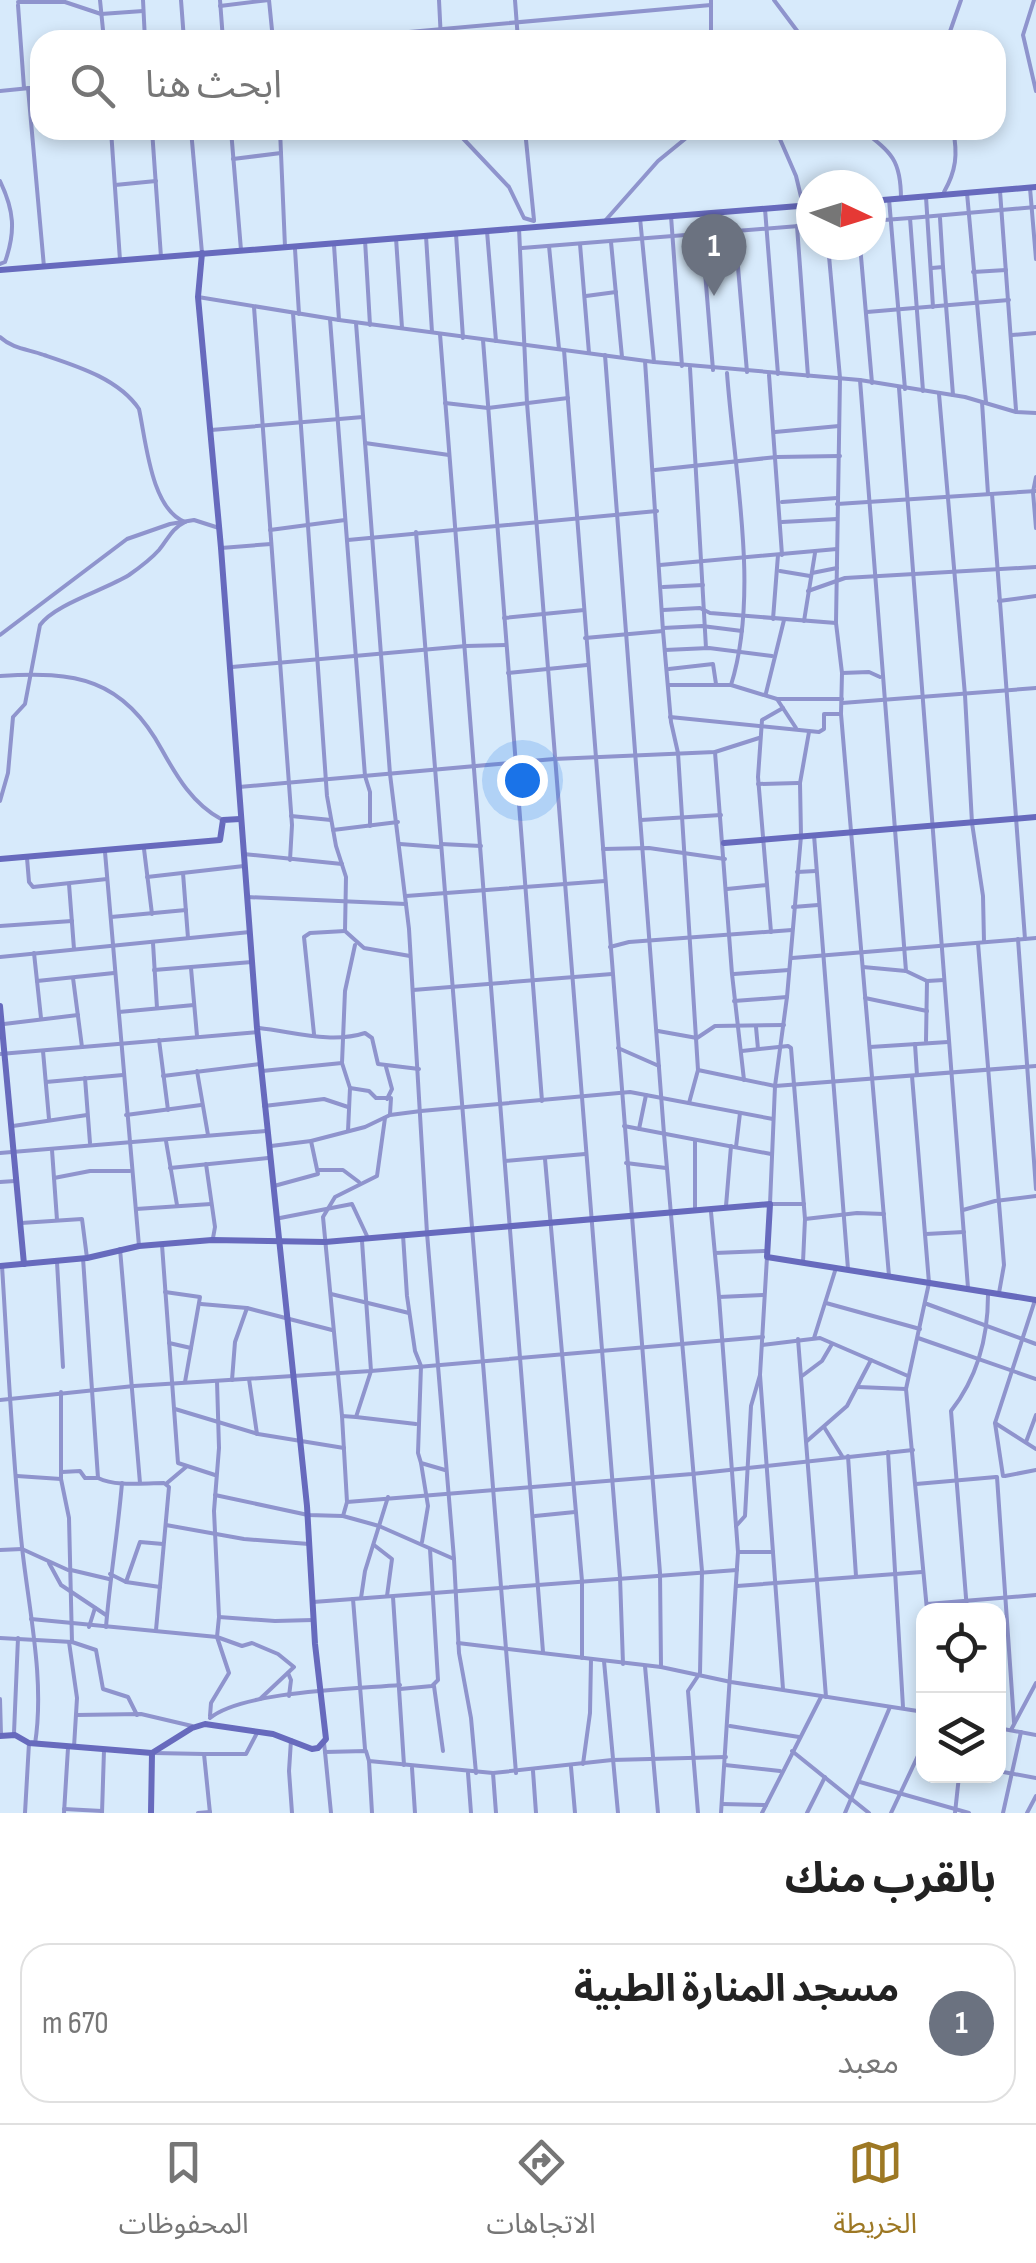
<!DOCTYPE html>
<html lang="ar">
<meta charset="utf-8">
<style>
body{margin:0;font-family:"Sofia Sans Condensed","Noto Sans Arabic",sans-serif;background:#f6f6f6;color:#222;direction:rtl}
.controls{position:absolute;right:30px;bottom:30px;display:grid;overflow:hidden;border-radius:20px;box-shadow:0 5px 15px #0003}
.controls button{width:90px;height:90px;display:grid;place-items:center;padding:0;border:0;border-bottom:2px solid #e0e0e0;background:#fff;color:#222;font:50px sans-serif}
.compass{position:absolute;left:796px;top:170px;width:90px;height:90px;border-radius:50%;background:#fff;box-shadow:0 5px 15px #0003;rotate:94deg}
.you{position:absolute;left:522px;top:780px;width:35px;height:35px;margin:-25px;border:8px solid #fff;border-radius:50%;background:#1a73e8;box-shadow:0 0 0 15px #1a73e833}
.badge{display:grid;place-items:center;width:65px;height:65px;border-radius:50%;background:#9d7824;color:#fff;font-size:32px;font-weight:700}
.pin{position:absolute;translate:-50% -82px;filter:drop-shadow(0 2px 5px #0008)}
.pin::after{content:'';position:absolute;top:52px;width:35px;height:30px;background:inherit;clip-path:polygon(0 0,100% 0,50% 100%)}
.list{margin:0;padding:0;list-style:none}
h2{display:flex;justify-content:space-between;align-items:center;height:130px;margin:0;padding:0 40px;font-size:42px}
h2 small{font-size:32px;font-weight:400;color:#767676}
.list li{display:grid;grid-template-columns:65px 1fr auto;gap:30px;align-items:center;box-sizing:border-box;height:160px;margin:0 20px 20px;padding:0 20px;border:2px solid #e0e0e0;border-radius:30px}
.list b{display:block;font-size:38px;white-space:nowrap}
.list p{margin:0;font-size:32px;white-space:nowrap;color:#767676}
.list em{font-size:32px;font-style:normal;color:#767676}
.icon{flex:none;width:55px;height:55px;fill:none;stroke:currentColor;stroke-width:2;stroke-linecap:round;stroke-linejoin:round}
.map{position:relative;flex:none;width:1036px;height:1813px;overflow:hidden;direction:ltr}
.search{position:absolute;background:#fff;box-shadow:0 5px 15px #0003;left:30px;right:30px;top:30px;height:110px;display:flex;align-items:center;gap:25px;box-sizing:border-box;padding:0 35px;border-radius:30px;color:#767676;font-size:38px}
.sheet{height:310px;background:#fff}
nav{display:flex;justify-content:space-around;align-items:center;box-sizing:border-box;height:140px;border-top:2px solid #e0e0e0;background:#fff;font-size:28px;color:#767676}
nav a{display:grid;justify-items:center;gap:5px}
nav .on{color:#9d7824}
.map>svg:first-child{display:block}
</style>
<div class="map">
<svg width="1036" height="1813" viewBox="0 0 1036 1813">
<rect width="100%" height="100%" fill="#d7eafb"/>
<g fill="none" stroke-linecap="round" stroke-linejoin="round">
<g stroke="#8f94cd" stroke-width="4">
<path d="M 100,0 L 104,40"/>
<path d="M 143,0 L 145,40"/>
<path d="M 181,0 L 184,40"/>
<path d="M 220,0 L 223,40"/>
<path d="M 269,0 L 273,40"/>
<path d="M 439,0 L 441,40"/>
<path d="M 515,0 L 518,40"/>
<path d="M 711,0 L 711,40"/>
<path d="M 774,0 L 804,40"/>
<path d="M 1034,0 L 1023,35 L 1036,91"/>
<path d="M 18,2 L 65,2 L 101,14 L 143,11"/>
<path d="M 18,5 L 24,88"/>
<path d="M 220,6 L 269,0"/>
<path d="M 319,40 L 711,5"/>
<path d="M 947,40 L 961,0"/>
<path d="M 28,88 L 44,267"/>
<path d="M 0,91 L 40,87"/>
<path d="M 111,130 L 120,260"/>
<path d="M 152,130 L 161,257"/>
<path d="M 191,130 L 202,253"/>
<path d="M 231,130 L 241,250"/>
<path d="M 280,130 L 285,247"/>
<path d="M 455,130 L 509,187 L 524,218 L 534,221"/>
<path d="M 525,130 L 534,220"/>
<path d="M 776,130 L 796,176 L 803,205"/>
<path d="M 862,130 C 892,153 901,160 901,199"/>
<path d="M 233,159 L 281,153"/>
<path d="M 0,181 C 14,210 16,231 5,262 L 0,264"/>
<path d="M 115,185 L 156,181"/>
<path d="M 1030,188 L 1036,259"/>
<path d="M 1000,191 L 1016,410"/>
<path d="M 944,192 C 956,171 958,154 953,130"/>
<path d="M 967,193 L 986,402"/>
<path d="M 926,197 L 933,307"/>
<path d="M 889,199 L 905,389"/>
<path d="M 765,209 L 778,374"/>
<path d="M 671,216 L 682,366"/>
<path d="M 640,218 L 654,362"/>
<path d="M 911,218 L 1036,207"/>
<path d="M 871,221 L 910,218 L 923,391"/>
<path d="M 604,222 L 658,161 L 696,130"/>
<path d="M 797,226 L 808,376"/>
<path d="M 519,228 L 527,403 L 620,1577 L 623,1664"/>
<path d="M 487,231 L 496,341"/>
<path d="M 735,232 L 747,372"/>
<path d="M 456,234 L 463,338"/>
<path d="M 702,235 L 713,370"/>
<path d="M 426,236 L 432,332"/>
<path d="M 396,238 L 402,328"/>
<path d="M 365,240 L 370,325"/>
<path d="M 611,242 L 622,357"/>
<path d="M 580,244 L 589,353"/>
<path d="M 334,245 L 339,320"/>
<path d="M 828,245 L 840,378 L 836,623 L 842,673 L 841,714 L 889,1276"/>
<path d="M 860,245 L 872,383"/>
<path d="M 549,246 L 559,349"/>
<path d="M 522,248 L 811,225"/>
<path d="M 295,249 L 299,314"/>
<path d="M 943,267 L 953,395"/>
<path d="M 932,268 L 943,267 L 940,218"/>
<path d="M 973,272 L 1006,270"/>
<path d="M 586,296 L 616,292"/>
<path d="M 198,297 L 339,320 L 654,362 L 860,380 L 965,397 L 1016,412 L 1036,413"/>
<path d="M 254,307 L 292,825 L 290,860"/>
<path d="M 867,312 L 1009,300"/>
<path d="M 293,313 L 327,796 L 336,846 L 346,877 L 345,931 L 364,948 L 410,956"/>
<path d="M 330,319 L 365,776 L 370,792 L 370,826"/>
<path d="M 356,323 L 390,774 L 409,929 L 427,1233 L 454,1559 L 459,1653 L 471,1718 L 476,1773"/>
<path d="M 440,334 L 543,1652"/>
<path d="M 1012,335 L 1036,333"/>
<path d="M 0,337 C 13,349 28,349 44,355 C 77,366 119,379 139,409 C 146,441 151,509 185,522"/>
<path d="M 483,340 L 542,1101"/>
<path d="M 564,350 L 660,1573 L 661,1667"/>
<path d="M 605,355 L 664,1134 L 702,1571 L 700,1673 L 688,1691 L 698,1813"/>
<path d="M 645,361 L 663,631 L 671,722 L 678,753 L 698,1070"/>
<path d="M 690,368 L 706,648"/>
<path d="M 727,373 C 734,470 760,593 731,685"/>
<path d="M 769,375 L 782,555"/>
<path d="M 860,380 L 906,971"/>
<path d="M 899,388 L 968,1288"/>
<path d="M 939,394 L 965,695 L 972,823 L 983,896 L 984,942"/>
<path d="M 982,402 L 988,494"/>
<path d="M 445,403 L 488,408 L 568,398"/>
<path d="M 211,430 L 363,417"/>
<path d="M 775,432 L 839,426"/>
<path d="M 365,443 L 449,455"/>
<path d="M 655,470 L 777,457 L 840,456"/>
<path d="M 1036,477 L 1033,492 L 1036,528"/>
<path d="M 992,494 L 1025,939"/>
<path d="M 782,502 L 837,498"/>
<path d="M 837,504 L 1036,491"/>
<path d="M 782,522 L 837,519"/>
<path d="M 270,530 L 345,520"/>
<path d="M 416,532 L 516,1773"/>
<path d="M 348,540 L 657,511"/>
<path d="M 221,548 L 271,544"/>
<path d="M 660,565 L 837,549"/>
<path d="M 780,571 L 810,576"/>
<path d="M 812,573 L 837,568"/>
<path d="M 663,587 L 703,585"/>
<path d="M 808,591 L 845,578 L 1036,567"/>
<path d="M 999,601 L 1036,596"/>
<path d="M 663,610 L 700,608 L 710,613 L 836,623"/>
<path d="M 504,618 L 584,610"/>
<path d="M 773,619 L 778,555"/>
<path d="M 804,621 L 815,553"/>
<path d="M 663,628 L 702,626 L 742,631"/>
<path d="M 0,635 L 127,539 L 170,524 L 194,520 L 219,528"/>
<path d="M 585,638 L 663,631"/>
<path d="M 665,650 L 709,648 L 772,656"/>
<path d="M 232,667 L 466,646 L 506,645"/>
<path d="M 669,669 L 713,664 L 716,684"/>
<path d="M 508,673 L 587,665"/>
<path d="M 842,673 L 869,672 L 880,677"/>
<path d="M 0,676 C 75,671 123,678 162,750 C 177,777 193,804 221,819"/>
<path d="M 669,685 L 731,685 L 777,699 L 842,699"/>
<path d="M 766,693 L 784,620"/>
<path d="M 777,699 L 796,728"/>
<path d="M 842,703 L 1036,688"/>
<path d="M 670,717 L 819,732 L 824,729 L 824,714 L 841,714"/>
<path d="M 715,752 L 732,974 L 744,1080"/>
<path d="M 758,784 L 798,783"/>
<path d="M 239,787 L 554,759 L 715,752 L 759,738"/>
<path d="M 0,801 L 8,773 L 13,717 L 25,704 L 40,625 C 55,604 105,590 129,575 C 139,568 151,559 159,550 C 169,538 171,529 185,522"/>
<path d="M 291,816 L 331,820"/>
<path d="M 641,820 L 721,815"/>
<path d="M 333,830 L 398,822"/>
<path d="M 814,835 L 848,1269"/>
<path d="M 400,844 L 439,847"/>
<path d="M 441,844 L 481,846"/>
<path d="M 144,849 L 152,914"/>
<path d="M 603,849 L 649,848 L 725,859"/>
<path d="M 105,852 L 139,1246"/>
<path d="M 243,854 L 342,864"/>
<path d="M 27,858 L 29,882 L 33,887 L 107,879"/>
<path d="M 797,872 L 816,871"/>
<path d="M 183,873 L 188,938"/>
<path d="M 147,877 L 244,866"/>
<path d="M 69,884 L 74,949"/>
<path d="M 727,889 L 767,885"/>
<path d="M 406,896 L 605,881"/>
<path d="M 247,897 L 406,904"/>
<path d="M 793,907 L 818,905"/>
<path d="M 111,917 L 186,910"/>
<path d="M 0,926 L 72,921"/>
<path d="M 771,932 L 758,777 L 762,720 L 783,708"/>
<path d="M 1018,939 L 1036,1189"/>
<path d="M 153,943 L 157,1008"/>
<path d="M 978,943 L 1004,1265 L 999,1293"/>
<path d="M 610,947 L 629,942 L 792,930"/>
<path d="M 34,953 L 41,1018"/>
<path d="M 0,957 L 250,932"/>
<path d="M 792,958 L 1036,938"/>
<path d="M 863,967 L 906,971 L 927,981 L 944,980"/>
<path d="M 191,968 L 197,1036"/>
<path d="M 154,970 L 252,962"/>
<path d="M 734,974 L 789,970"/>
<path d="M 73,978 L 82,1047"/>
<path d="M 37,981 L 114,973"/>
<path d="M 413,990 L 612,974"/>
<path d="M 865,998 L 927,1011"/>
<path d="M 734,1001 L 787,997"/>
<path d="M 119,1012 L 194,1005"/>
<path d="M 4,1024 L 78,1015"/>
<path d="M 756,1027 L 758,1049"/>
<path d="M 259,1028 C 295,1032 331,1044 365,1033 L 372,1038 L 378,1064 L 419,1069"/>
<path d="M 658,1031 L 697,1038 L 715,1026 L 784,1025"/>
<path d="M 314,1034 L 304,937 L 310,933 L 345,931"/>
<path d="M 159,1040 L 168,1110"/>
<path d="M 926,1041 L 927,981"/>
<path d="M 915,1044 L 917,1075"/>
<path d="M 870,1047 L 948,1042"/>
<path d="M 618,1048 L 659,1066"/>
<path d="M 43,1051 L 49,1119"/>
<path d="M 742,1051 L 788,1046 L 791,1048 L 805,1219 L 803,1262"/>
<path d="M 0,1054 L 258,1032"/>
<path d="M 342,1063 L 350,1088 L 348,1131"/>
<path d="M 386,1067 L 392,1089 L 387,1099"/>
<path d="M 197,1071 L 208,1135"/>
<path d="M 262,1071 L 342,1063 L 345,991 L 355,945"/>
<path d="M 163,1076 L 260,1064"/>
<path d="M 912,1076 L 929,1283 L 906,1389 L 927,1610"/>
<path d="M 85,1078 L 90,1143"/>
<path d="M 46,1082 L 123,1075"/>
<path d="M 350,1088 L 369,1091 L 376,1098 L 391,1098 L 390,1114"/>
<path d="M 689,1103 L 698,1070 L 775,1086 L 1036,1066"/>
<path d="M 264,1106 L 324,1099 L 348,1107"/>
<path d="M 126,1115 L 201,1105"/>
<path d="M 13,1126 L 87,1115"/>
<path d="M 624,1126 L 771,1154"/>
<path d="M 639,1129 L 646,1095"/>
<path d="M 695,1140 L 695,1210"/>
<path d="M 166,1141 L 177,1205"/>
<path d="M 271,1146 L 311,1141 L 365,1127 L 390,1115 L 421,1111 L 630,1092 L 773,1119"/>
<path d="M 736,1147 L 740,1113"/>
<path d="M 52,1150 L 57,1220"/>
<path d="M 0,1153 L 266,1131"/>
<path d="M 545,1159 L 582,1581 L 582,1658"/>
<path d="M 505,1161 L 585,1154"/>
<path d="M 626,1163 L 666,1168"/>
<path d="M 206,1164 L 215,1227 L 213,1238"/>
<path d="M 170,1168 L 268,1158"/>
<path d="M 319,1170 L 343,1170 L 359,1182"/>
<path d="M 54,1178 L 90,1171 L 130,1171"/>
<path d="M 0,1182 L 15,1181"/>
<path d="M 274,1186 L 318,1174 L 311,1141"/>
<path d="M 804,1204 L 770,1204 L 775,1086 L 787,997 L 801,836 L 800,783 L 809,732"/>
<path d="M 726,1206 L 731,1146"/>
<path d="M 136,1209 L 211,1204"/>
<path d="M 963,1210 L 995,1201 L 1036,1196"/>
<path d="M 711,1212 L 719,1297"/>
<path d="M 280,1218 L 352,1204 L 367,1236"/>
<path d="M 805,1219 L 857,1213 L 884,1214"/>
<path d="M 21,1223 L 82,1219 L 87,1258"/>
<path d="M 926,1234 L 964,1232"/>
<path d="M 403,1235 L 407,1296 L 415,1351 L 421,1366 L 418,1453 L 421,1463 L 445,1470"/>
<path d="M 162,1245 L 178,1463 L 215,1475"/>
<path d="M 120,1249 L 140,1483"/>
<path d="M 715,1253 L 765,1251"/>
<path d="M 83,1258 L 98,1478 C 116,1487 143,1483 164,1483 L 169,1487 L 156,1630"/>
<path d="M 57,1262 L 63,1367"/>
<path d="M 2,1266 C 8,1359 12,1454 22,1547 C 29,1611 45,1680 35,1744"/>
<path d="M 165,1292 L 200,1297 L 185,1382"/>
<path d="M 331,1294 L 409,1313"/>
<path d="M 826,1303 L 920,1329"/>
<path d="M 201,1304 L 247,1308 L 332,1330"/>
<path d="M 927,1304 L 1036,1344"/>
<path d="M 814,1338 L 835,1271"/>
<path d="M 918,1338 L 1036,1379"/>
<path d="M 798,1339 L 826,1697"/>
<path d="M 169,1343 L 191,1348"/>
<path d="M 762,1345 L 820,1338 L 908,1376"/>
<path d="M 760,1375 L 783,1689"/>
<path d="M 802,1376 L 822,1361 L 832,1344"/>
<path d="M 249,1379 L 257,1434"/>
<path d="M 232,1380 L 235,1342 L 247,1308"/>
<path d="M 858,1387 L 906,1389"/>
<path d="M 61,1392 L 61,1479 L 69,1518 L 72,1642"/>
<path d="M 0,1400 L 134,1386 L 371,1371 L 763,1337"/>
<path d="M 175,1409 L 258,1434 L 344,1448"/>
<path d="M 342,1416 L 323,1217 L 335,1197 L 377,1176 L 385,1118"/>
<path d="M 356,1417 L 416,1424"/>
<path d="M 995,1423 L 1036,1449"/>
<path d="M 824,1427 L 842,1456"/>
<path d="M 807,1441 L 847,1406 L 871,1360"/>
<path d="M 1026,1442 L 1036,1415"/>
<path d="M 888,1452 L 903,1707"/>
<path d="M 848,1456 L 856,1576"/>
<path d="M 421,1463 L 428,1506 L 422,1542"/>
<path d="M 62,1472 L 80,1471 L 85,1478 L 98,1478"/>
<path d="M 17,1476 L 61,1479"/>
<path d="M 1003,1476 L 995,1423 L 1035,1300"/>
<path d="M 1005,1476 L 1036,1470"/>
<path d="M 997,1477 L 1014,1722"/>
<path d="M 167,1483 L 186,1467"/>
<path d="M 916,1484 L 996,1477"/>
<path d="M 215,1495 L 308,1515 L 343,1516 L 379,1526 L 454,1559"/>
<path d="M 347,1502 L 342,1416 L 356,1417 L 371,1371 L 362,1241"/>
<path d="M 343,1516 L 347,1502 L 692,1474 L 913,1450"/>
<path d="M 535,1516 L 575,1512"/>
<path d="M 166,1525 L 244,1539 L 309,1544"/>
<path d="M 736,1526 L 745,1516 L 751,1406 L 760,1375 L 767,1257"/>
<path d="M 374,1545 L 392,1559 L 387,1596"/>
<path d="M 22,1549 L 68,1570"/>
<path d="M 0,1550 L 22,1549"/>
<path d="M 738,1552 L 773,1552"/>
<path d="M 49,1563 L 61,1585 L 106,1615"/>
<path d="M 71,1570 L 109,1579"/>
<path d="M 110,1574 L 126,1582 L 160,1587"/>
<path d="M 126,1582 L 140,1542 L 163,1544"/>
<path d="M 737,1586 L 922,1572"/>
<path d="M 393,1597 L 404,1765"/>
<path d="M 361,1598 L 365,1571 L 388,1497"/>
<path d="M 353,1599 L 365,1749"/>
<path d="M 313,1602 L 737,1570"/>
<path d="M 927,1604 L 1036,1595"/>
<path d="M 967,1610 L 951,1411 C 977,1378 988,1337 988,1295"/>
<path d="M 219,1617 L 275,1621 L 313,1620"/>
<path d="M 31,1619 L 217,1637 L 242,1646 L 252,1643 L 278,1654 L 294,1667 L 260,1699"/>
<path d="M 89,1627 L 95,1608"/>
<path d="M 106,1627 C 110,1578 118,1531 122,1483"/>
<path d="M 0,1638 L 72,1642 L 96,1650 L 103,1689 L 128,1697 L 137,1715"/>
<path d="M 69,1642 L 77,1698 L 74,1747"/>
<path d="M 458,1643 L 661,1667 L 731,1682 L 924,1712"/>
<path d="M 604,1661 L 618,1813"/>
<path d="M 645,1666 L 658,1813"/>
<path d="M 288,1673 L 291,1680 L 289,1696"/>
<path d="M 434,1686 L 443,1751"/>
<path d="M 400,1689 L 432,1686 L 438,1680 L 430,1549"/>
<path d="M 0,1699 L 1,1735"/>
<path d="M 76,1715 L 141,1714 L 192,1726"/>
<path d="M 210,1716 L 211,1703 L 229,1673 L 217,1637 L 219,1617 L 214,1511 L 219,1448 L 217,1381"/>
<path d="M 210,1718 C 243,1691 354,1689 400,1685"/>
<path d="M 730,1726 L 799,1737"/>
<path d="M 998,1728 L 1036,1735"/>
<path d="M 1011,1730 L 1036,1683"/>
<path d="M 14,1733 L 18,1638"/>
<path d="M 291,1740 L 289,1771 L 292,1813"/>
<path d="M 324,1743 L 325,1752 L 366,1751 L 369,1761 L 493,1773 L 612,1760 L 726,1757"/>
<path d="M 792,1751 L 869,1813"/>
<path d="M 325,1752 L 331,1813"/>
<path d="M 154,1753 L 204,1754"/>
<path d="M 369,1761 L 372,1813"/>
<path d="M 583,1764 L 590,1713 L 591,1659"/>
<path d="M 725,1765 L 780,1771"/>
<path d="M 571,1767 L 575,1813"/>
<path d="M 412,1768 L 415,1813"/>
<path d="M 533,1771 L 536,1813"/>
<path d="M 998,1771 L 1036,1778"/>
<path d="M 468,1773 L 471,1813"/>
<path d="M 493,1773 L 496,1813"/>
<path d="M 860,1782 L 969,1813"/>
<path d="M 722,1804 L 766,1805"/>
<path d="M 64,1809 L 102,1811"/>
<path d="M 25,1813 L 29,1743"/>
<path d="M 64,1813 L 68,1748"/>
<path d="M 102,1813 L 104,1750"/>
<path d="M 198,1813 L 210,1812"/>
<path d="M 210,1813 L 204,1754 L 246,1754 L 257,1733"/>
<path d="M 721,1813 L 738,1552 L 719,1297 L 763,1295"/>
<path d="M 762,1813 L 821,1697"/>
<path d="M 807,1813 L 825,1777"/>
<path d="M 845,1813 L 890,1707"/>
<path d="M 891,1813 L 924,1743"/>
<path d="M 955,1813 L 959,1776"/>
<path d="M 1003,1813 L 1021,1732"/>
<path d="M 1027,1813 L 1036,1796"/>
</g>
<g stroke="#676abd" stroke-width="6">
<path d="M 871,201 L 1036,187"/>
<path d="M 0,270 L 811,205"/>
<path d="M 724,843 L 1036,817"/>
<path d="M 0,859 L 220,840 L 223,820 L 240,819"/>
<path d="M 0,1006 L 24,1264"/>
<path d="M 0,1266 L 87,1258 L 139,1246 L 212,1240 L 325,1242 L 770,1204 L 767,1257 L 1036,1300"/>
<path d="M 0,1736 L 15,1735 L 29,1743 L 152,1753"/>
<path d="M 151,1813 L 152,1753 L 192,1728 L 205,1724 L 273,1734 L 312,1749 L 318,1748 L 326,1739 L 315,1644 L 307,1506 L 257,1028 L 221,548 L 198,297 L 202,253"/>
</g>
</g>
</svg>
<div class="controls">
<button><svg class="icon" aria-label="locate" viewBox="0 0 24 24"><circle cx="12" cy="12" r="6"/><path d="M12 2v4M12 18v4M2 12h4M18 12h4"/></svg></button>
<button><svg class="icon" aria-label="layers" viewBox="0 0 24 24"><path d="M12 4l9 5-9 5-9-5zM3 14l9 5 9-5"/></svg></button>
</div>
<svg class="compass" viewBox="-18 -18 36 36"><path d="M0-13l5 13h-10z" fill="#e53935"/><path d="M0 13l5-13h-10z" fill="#767676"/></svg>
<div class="you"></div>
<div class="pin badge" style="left:714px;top:296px;background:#6b7280">1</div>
<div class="search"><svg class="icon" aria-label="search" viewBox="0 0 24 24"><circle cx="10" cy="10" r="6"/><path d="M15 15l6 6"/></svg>ابحث هنا</div>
</div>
<section class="sheet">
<h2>بالقرب منك<small></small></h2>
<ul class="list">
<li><span class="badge" style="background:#6b7280">1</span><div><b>مسجد المنارة الطبية</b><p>معبد</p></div><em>670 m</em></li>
</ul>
</section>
<nav>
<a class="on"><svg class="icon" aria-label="map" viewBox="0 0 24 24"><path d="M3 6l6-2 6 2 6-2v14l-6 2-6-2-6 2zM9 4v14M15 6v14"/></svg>الخريطة</a>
<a><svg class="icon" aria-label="directions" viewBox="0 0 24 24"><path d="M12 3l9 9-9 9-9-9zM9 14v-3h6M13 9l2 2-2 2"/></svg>الاتجاهات</a>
<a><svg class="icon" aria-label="saved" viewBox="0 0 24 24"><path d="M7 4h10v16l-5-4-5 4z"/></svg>المحفوظات</a>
</nav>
